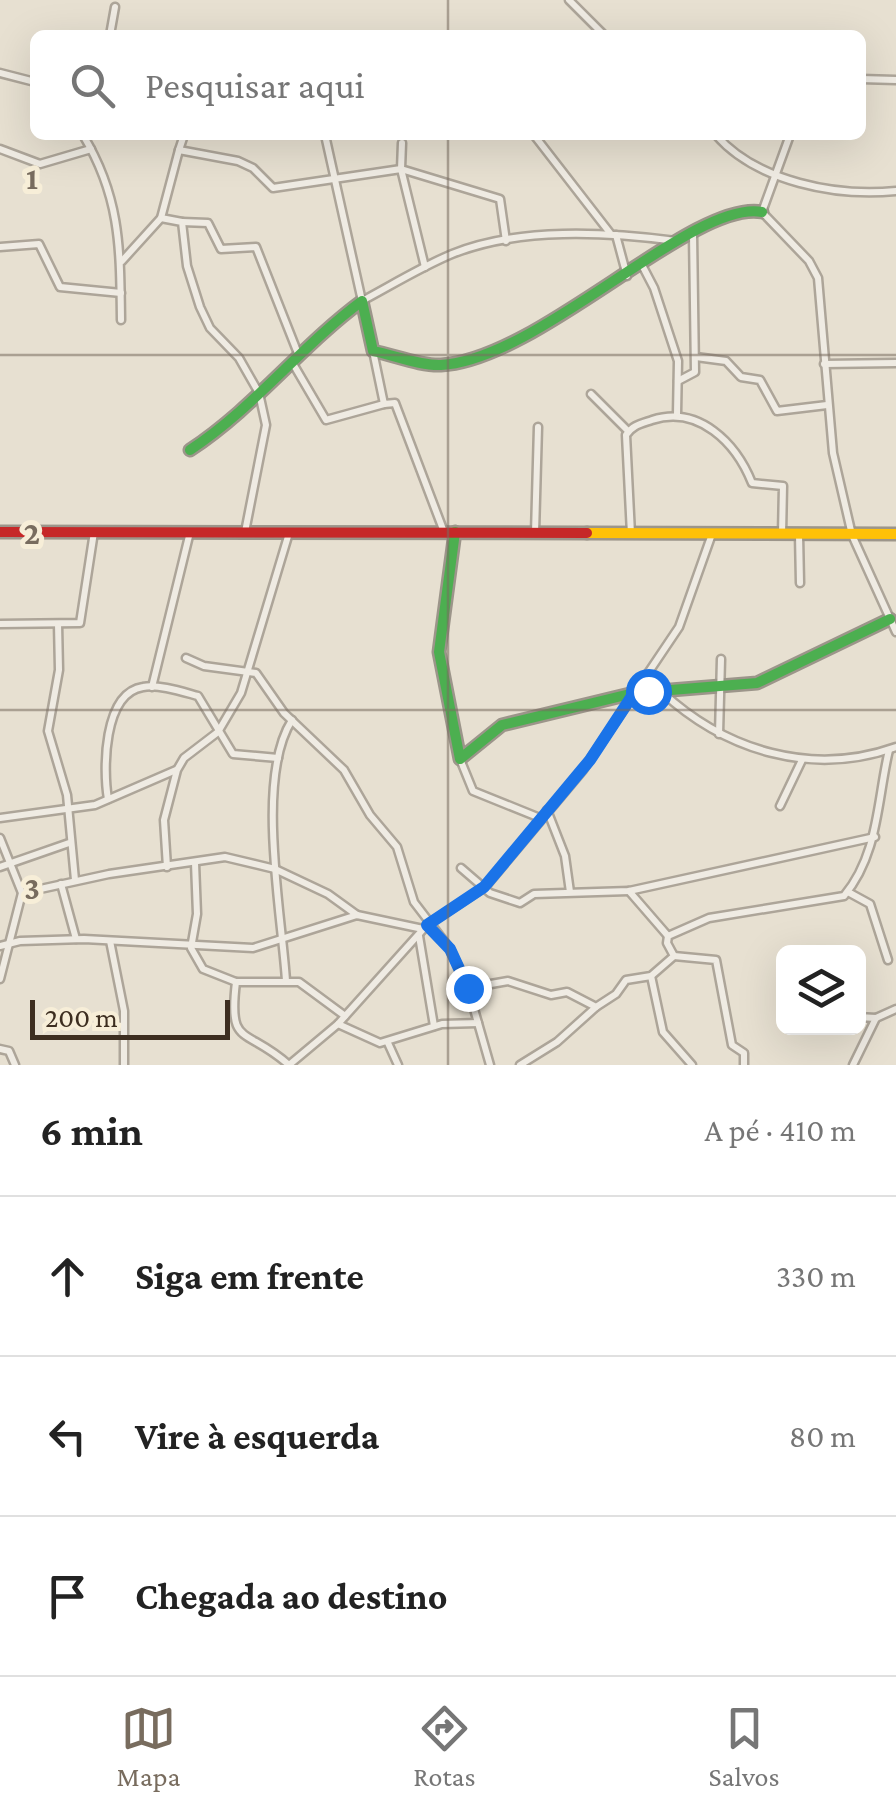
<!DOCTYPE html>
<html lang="pt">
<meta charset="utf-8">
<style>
body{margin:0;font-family:"Crimson Pro",serif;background:#f2f2f2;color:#222}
.controls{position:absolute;right:30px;bottom:30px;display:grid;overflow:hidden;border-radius:15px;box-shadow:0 10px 40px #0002}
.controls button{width:90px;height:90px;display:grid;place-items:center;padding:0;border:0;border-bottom:2px solid #e0e0e0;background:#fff;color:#222;font:50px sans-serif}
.scale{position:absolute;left:30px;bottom:25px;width:200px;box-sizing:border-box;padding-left:10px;border:5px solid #3d2e20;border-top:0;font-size:28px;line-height:35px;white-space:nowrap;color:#3d2e20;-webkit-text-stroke:8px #f7eed8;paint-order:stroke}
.stop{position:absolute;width:30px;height:30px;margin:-22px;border:8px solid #1a73e8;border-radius:50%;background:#fff}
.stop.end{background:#1a73e8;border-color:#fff;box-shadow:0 2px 10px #0008}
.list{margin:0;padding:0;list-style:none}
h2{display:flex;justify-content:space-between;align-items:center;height:130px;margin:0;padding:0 40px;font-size:42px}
h2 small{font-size:32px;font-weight:400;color:#767676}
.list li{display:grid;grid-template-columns:65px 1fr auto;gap:30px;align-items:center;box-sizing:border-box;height:160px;padding:0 40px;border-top:2px solid #e0e0e0}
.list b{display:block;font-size:38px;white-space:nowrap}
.list em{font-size:32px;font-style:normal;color:#767676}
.icon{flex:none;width:55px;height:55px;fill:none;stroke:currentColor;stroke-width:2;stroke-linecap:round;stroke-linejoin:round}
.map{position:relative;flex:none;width:896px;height:1065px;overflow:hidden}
.search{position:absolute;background:#fff;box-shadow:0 10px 40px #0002;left:30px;right:30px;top:30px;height:110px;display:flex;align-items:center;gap:25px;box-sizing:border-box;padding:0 35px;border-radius:15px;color:#767676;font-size:38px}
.sheet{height:610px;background:#fff}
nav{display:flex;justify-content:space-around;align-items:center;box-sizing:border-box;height:140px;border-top:2px solid #e0e0e0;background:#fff;font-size:28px;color:#767676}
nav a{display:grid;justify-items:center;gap:5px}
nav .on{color:#786c5e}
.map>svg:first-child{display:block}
</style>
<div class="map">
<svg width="896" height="1065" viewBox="0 0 896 1065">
<rect width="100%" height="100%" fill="#e7e0d1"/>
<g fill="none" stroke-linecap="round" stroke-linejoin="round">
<g stroke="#ada599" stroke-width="11">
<g id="street">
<path d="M 569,0 L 604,35"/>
<path d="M 110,35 L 115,7"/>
<path d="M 0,73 L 35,82"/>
<path d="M 861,79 L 896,80"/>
<path d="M 83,135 C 121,198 120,249 121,320"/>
<path d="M 184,135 L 179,150 L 238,161 L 253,168 L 273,188 L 401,169 L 425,267"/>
<path d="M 325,135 L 362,301 C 392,285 421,267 452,254 C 519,227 606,232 676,241"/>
<path d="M 534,135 L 610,233"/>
<path d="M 716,135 C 757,182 837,197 896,191"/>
<path d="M 790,135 L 762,212 L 809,261 L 818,278 L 833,453 L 852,535 L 896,632"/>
<path d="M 402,143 L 401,169 L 500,199 L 506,241"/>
<path d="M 0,149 L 40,164 L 91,149"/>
<path d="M 179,150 L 161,218 L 182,222 L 187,266 L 200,307 L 210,328 L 239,358 L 259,393 L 266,425 L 245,532"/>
<path d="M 182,222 L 208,223 L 221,249 L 256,247 L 297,351"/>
<path d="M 616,235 L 627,276"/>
<path d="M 0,247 L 39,244 L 60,287 L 121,293"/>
<path d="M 122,261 L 161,218"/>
<path d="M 642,265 L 654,288 L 678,361 L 677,414"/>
<path d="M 373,351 L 384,404 L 395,403 L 444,532"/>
<path d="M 696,357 L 726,361 L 741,377 L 760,380 L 777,411 L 827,405"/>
<path d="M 292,362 L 326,420 L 384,404"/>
<path d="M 824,364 L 896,363"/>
<path d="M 678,381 L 695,372 L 693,234"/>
<path d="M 591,394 L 628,431"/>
<path d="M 535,533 L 538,427"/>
<path d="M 631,534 L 626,435 C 633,425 640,424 652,420 C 699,405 736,443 752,483 L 783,486 L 782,534"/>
<path d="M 799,535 L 800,583"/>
<path d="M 0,624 L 80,623 L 94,532"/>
<path d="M 58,624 L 59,670 L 48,731 L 67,795 L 75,880"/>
<path d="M 186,658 L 204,666 L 256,673 L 284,713 L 344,770 L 370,815 L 397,847 L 414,902 L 450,949 L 468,988 L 490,1065"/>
<path d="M 152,687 L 190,532"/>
<path d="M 662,692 C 726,751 812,777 896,747"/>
<path d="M 719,734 L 721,659"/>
<path d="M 460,759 L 473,791 L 540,818"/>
<path d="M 108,799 C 103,770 103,693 143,687 C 159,684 183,692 198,696 L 233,754 L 278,758"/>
<path d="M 780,806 L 802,760"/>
<path d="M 547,810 L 565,856 L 570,892"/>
<path d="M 0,818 L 95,805 L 176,770"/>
<path d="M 0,838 L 22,893 L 0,979"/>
<path d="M 195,863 L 197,914 L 191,948 L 203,969 L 236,982 L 299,982 L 345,1016"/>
<path d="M 0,867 L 69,843"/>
<path d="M 167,867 L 164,820 L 177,770 L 184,758 L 218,732 L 241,693 L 289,533"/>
<path d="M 461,868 L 490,893 L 520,903 L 534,894 L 629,891 L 875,837"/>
<path d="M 61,884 L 76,939"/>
<path d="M 629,891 L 668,936"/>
<path d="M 848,892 L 870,904 L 888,960"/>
<path d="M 22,893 L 109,874 L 225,857 L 275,869 L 328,894 L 357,915"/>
<path d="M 419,936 L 434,1026"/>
<path d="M 110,941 L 124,1011 L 124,1065"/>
<path d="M 0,946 L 20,941 L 84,939 L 253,948 L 357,915 L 423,929"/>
<path d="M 674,956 L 716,960 L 732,1045 L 744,1053 L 744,1065"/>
<path d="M 651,976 L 663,1032 L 692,1065"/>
<path d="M 286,981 C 282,915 255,778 292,720"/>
<path d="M 236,982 C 228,1048 245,1026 289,1065"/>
<path d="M 468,988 L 508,981 L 551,995 L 567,992 L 596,1007 L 616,994 L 626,980 L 651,976 L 674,956 L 667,943 L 668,936 L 709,918 L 844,896 C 879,854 877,800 889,750"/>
<path d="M 858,1017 L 876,1018"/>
<path d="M 338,1024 L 380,1043 L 442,1024 L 478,1023"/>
<path d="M 388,1043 L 398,1065"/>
<path d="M 0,1049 L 9,1051 L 15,1065"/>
<path d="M 289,1065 L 338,1024 L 427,925 L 485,887 L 583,770 L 679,627 L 712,534"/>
<path d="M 520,1065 L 557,1042 L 596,1007"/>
<path d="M 853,1065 L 876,1018 L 896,1009"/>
</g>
</g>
<g stroke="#9c958a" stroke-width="15">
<g id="fast">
<path d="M 190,450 C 254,408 301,346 362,301 L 373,351 C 394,355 420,366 441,365 C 539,360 693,199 762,212"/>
<path d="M 455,532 L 439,652 L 460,759 L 502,725 L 634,693 L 757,683 L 890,619"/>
</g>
</g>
<g stroke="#9c958a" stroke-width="15">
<path id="slow" d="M 587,533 L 896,534"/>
</g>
<g stroke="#9c958a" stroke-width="15">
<path id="jam" d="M 0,532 L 587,533"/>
</g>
<use href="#street" stroke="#efebe3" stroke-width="6"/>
<use href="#fast" stroke="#4caf50" stroke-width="10"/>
<use href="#slow" stroke="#ffc107" stroke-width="10"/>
<use href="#jam" stroke="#c62828" stroke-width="10"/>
</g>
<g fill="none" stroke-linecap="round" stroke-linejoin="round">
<path stroke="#1a73e8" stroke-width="12" d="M 468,988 L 450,949 L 427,925 L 484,887 L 590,760 L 634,693 L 648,691"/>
</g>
<path fill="none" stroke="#786c5e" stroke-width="2.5" stroke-opacity="0.55" d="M 448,0 L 448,35M 448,135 L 448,1065M 0,355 L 896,355M 0,710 L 896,710"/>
<g font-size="32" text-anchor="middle" font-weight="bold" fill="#786c5e" stroke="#f7eed8" stroke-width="10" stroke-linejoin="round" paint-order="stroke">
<text x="32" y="189">1</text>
<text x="32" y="544">2</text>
<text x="32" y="899">3</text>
</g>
</svg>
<div class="controls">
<button><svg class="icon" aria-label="layers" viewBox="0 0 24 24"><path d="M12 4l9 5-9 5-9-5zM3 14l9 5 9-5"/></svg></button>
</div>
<div class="scale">200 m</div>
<div class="stop" style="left:648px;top:691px"></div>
<div class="stop end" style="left:468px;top:988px"></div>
<div class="search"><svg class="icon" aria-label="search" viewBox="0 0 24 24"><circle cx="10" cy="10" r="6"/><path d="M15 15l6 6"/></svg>Pesquisar aqui</div>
</div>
<section class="sheet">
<h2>6 min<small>A pé · 410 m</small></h2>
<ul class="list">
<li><svg class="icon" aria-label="ahead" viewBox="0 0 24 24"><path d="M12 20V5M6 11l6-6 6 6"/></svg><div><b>Siga em frente</b></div><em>330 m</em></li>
<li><svg class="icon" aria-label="left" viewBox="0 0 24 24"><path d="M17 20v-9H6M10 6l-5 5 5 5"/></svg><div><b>Vire à esquerda</b></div><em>80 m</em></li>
<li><svg class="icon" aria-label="arrive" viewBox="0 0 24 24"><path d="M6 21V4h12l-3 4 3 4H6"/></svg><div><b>Chegada ao destino</b></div></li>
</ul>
</section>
<nav>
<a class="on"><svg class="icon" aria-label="map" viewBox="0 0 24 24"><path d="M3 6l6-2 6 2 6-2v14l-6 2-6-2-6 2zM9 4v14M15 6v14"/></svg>Mapa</a>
<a><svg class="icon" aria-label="directions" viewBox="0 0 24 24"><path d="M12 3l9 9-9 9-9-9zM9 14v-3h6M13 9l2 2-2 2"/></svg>Rotas</a>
<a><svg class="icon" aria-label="saved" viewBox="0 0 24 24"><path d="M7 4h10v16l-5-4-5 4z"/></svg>Salvos</a>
</nav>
